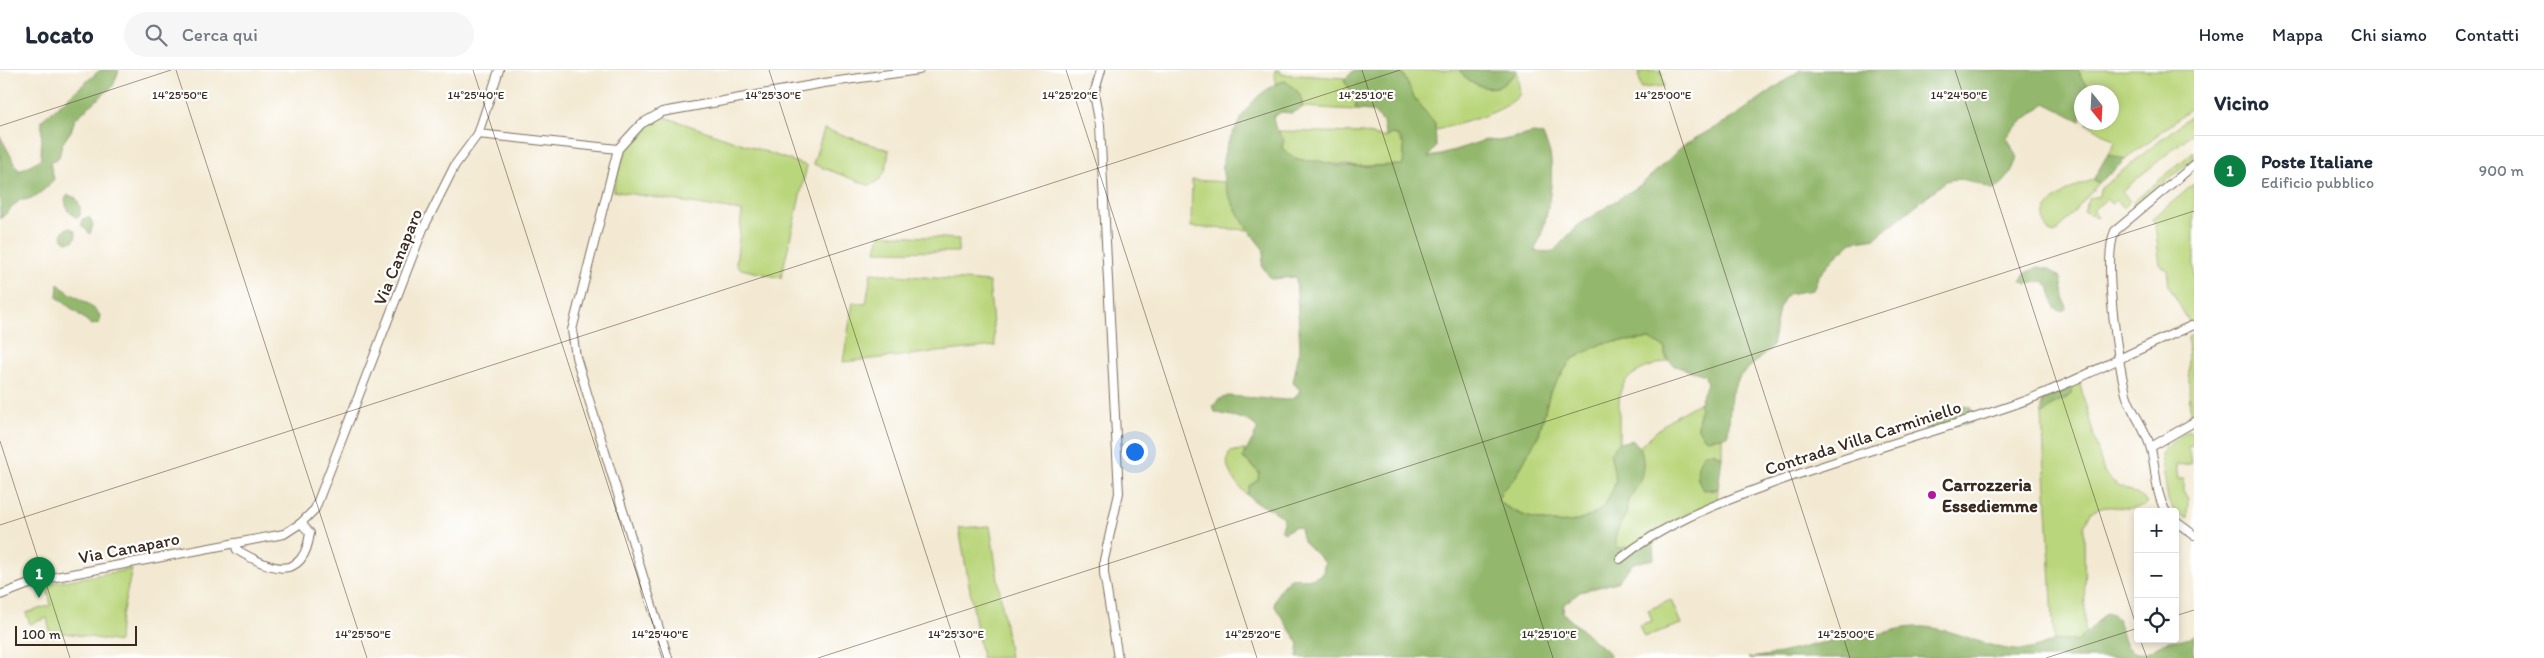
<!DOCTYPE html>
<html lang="it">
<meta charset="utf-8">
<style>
body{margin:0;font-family:Itim,sans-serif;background:#f6f6f7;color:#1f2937}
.controls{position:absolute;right:15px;bottom:15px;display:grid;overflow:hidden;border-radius:5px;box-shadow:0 2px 8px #0003}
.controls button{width:45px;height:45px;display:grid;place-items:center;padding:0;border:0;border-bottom:1px solid #e0e1e3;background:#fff;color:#1f2937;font:25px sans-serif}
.compass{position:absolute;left:2074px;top:15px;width:45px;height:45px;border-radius:50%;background:#fff;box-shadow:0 2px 8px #0003;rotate:162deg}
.scale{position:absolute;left:15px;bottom:12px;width:122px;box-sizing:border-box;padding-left:5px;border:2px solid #3b2a1e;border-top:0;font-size:14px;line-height:18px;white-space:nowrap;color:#3b2a1e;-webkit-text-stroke:4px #fff;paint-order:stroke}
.you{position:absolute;left:1134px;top:381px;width:18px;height:18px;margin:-12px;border:4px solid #fff;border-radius:50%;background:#1a73e8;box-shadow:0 0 0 8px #1a73e833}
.badge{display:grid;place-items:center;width:32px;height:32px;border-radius:50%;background:#0b8043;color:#fff;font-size:16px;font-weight:700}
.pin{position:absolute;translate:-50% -41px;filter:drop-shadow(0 1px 2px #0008)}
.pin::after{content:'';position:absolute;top:26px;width:18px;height:15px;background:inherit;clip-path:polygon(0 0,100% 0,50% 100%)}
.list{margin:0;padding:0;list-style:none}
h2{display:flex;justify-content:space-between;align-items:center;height:65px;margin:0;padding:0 20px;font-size:21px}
h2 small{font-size:16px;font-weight:400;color:#747a83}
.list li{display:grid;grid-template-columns:32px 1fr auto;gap:15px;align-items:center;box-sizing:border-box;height:70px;padding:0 20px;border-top:1px solid #e0e1e3}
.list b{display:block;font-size:19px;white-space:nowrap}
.list p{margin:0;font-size:16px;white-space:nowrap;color:#747a83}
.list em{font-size:16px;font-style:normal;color:#747a83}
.icon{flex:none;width:28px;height:28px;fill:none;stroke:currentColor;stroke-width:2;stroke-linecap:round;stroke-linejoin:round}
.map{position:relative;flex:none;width:2194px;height:588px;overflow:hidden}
header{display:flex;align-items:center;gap:30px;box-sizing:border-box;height:70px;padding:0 25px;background:#fff;border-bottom:1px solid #e0e1e3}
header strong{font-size:24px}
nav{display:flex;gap:28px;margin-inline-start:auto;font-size:18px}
.search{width:350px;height:45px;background:#f6f6f7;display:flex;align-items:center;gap:12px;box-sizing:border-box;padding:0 18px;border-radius:28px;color:#747a83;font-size:19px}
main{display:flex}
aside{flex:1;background:#fff}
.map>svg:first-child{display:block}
</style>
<header>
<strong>Locato</strong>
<div class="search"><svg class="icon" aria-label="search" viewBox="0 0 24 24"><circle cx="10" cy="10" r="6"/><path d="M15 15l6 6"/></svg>Cerca qui</div>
<nav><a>Home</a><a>Mappa</a><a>Chi siamo</a><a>Contatti</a></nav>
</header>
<main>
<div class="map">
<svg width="2194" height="588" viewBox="0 0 2194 588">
<rect width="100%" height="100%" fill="#fff"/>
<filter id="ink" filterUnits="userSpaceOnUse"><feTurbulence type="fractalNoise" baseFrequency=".02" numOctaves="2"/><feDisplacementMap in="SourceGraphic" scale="10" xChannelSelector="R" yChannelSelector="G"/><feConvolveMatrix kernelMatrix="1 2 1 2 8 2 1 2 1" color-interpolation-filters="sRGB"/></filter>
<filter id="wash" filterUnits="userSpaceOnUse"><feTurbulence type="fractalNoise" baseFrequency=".0096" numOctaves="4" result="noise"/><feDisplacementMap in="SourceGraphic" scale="20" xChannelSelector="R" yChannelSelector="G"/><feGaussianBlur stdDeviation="1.12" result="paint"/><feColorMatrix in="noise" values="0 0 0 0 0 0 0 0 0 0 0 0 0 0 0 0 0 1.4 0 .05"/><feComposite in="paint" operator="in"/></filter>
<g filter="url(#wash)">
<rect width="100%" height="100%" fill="#f3e9d2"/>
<g fill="#bad67c" stroke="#7a804d">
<path d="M 1275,0 L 1280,0 L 1281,4 L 1346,8 L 1344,11 L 1357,29 L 1355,40 L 1302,37 C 1304,25 1294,18 1285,11 L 1275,14 Z"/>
<path d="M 1401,0 L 1459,0 C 1468,12 1487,23 1502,15 C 1507,11 1512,6 1517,2 L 1520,24 C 1504,45 1458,53 1434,61 L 1434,54 L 1415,29 Z"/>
<path d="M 1661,0 L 1664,16 L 1641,18 L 1638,2 Z"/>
<path d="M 2076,0 L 2194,0 L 2194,36 L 2125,90 L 2108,84 L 2116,71 L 2086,53 L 2112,52 L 2112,22 L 2086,22 L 2086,15 Z"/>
<path d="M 2194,43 L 2194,62 L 2122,121 L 2130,131 L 2123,138 L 2116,130 L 2111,134 L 2107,129 L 2093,140 L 2098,147 L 2097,148 L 2084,141 L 2090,128 L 2099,126 L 2100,119 Z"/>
<path d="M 662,46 L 807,96 L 781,208 L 741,199 L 736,194 L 742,141 L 613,121 C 622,86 628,65 662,46 Z"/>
<path d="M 824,59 L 889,80 C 887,95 886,112 868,115 L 813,94 Z"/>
<path d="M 1279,61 L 1363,63 L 1386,68 L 1390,64 L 1397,65 L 1404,76 L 1403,95 L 1358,96 L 1305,91 L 1288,86 L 1282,77 Z"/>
<path d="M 2194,81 L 2194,88 L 2135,137 L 2132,133 Z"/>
<path d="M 1192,110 L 1226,112 L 1235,138 L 1249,160 L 1191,157 Z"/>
<path d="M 2093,110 L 2099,113 L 2055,164 L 2049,162 C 2030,135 2074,116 2093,110 Z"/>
<path d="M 2194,114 L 2194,251 L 2190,254 L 2169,216 L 2167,200 L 2160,195 L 2155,154 L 2151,150 Z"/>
<path d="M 880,164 L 959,169 L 958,182 L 876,181 Z"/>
<path d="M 871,203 L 989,212 L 995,276 L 843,292 L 853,232 L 866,234 Z"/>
<path d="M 2194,264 L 2194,346 L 2190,349 L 2188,267 Z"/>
<path d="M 1649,269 L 1665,278 L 1665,285 L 1668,291 C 1607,307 1621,322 1619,373 L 1610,382 L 1616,412 C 1612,420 1608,432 1601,439 C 1574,463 1524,451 1498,431 L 1501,422 L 1515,408 L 1539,364 L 1550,322 L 1571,290 L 1603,273 Z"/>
<path d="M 2079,311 L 2104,403 C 2118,420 2135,419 2148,433 C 2136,443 2121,436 2107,437 C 2102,437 2096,440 2091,442 L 2084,456 L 2085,564 L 2077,572 L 2066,569 L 2054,571 L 2042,345 L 2057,331 L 2067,328 L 2073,313 Z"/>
<path d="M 1700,332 L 1698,359 L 1706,369 L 1722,367 L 1722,387 L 1713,382 L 1697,406 L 1699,412 L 1711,421 L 1718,419 L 1717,430 L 1651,463 L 1630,477 L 1616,478 C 1614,464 1618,457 1625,446 C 1628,441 1626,436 1628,431 C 1637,411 1647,398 1640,376 L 1669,350 Z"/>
<path d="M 2188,360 L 2194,365 L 2193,375 L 2188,376 L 2191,394 L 2176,395 L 2178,409 L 2184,409 L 2184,422 L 2188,429 L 2187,449 L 2174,441 L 2168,430 L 2161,385 L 2165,378 Z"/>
<path d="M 1240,380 L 1245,380 L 1243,388 L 1259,402 L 1258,410 L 1249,416 L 1247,425 C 1237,414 1221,398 1230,382 Z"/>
<path d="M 990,456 L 1010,588 L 982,588 L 959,458 Z"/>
<path d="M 132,499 L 120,554 L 119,572 L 65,563 L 51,567 L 47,548 L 30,554 L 26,543 L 51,535 L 46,514 Z"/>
<path d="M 1671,530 L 1681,554 L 1644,567 L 1639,555 L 1652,551 L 1648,540 Z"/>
</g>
<g fill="#93b76c" stroke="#677045">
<path d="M 100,0 L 119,0 L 113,16 L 75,49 L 71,61 L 62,74 L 59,87 L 50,93 L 54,109 C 46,119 33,131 20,130 L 0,149 L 0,66 L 19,101 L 41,89 L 42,50 Z"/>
<path d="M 1354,0 L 1401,0 L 1415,29 L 1435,54 L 1436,77 L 1428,87 L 1441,85 L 1485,70 L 1499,71 L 1534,63 L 1543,65 C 1545,71 1549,78 1550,84 C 1555,110 1547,158 1534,181 L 1553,182 L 1577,156 L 1642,114 L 1685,74 L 1734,47 L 1800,0 L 2076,0 L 2086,15 L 2086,22 L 2082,22 L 2081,51 L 2045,33 L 2013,59 L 2007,67 L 2017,88 C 2012,102 2006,113 1993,120 C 1978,113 1962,106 1946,111 L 1875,168 L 1852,172 L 1829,193 L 1818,207 L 1813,220 L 1787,224 L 1779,238 L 1772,277 L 1740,306 L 1731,324 L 1728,366 L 1706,369 L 1698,359 L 1700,332 L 1707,313 L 1705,305 C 1690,299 1664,299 1665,278 L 1649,269 L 1603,273 L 1571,290 L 1550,322 L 1539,364 L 1515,408 L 1501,422 L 1498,431 C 1524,452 1574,463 1601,439 C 1608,432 1612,420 1616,412 L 1610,382 L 1619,373 L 1632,370 C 1647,381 1645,401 1637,417 C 1634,422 1628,428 1627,434 C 1626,438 1627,442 1625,445 C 1619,457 1613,464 1617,478 L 1630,477 L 1657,468 L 1653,475 L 1654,489 L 1633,493 L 1617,512 L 1580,522 L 1564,534 L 1563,542 L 1567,547 L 1610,584 L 1609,588 L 1297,588 L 1299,574 L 1274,535 C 1277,523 1281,515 1291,508 L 1312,509 L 1322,504 L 1325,493 L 1303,471 L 1300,458 L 1294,457 L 1284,463 L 1281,459 L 1284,449 C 1274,437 1258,437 1247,425 L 1249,416 L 1258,410 L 1259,402 L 1243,387 L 1258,359 C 1249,346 1229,347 1215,342 L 1213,337 L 1218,330 L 1228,326 L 1286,330 L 1295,328 L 1300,320 L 1293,313 L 1300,277 L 1296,207 L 1271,209 L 1262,196 L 1264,180 C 1244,155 1214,116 1225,81 C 1228,70 1235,60 1240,50 C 1249,33 1266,16 1285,11 C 1295,18 1305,26 1301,39 L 1291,43 L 1281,42 L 1273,47 L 1275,57 L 1284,70 L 1282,77 C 1292,91 1305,91 1321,91 C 1325,92 1328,94 1332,95 C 1355,98 1379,96 1403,95 C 1404,83 1407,65 1391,64 L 1386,68 L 1383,52 L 1372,41 L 1355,40 L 1357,28 L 1344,11 Z"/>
<path d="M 1459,0 L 1517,0 L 1517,2 C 1512,6 1507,11 1502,15 C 1487,23 1468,12 1459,0 Z"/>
<path d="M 2108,84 L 2125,90 L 2099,113 L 2093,110 Z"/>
<path d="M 68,125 L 76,128 L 80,136 L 80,146 L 77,148 L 67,140 L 65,129 Z"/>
<path d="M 86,148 L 90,148 L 93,155 L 90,164 L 82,156 L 82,149 Z"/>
<circle cx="69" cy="165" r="7"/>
<path d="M 2038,197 L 2049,199 L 2061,208 L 2066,239 L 2061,241 L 2055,239 L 2049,216 L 2043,211 L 2027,214 L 2021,211 L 2024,204 Z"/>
<path d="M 58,214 C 72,227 87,229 100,245 L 99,253 L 92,255 L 57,227 Z"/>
<path d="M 2073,313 L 2072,324 L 2052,335 L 2042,345 L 2042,327 Z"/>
<path d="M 1965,336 L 1971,338 L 1972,353 L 1924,360 L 1937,344 Z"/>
<path d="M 1713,382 L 1722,387 L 1718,419 L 1703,420 C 1695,408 1695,394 1705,383 Z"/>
<path d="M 2106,543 C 2127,546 2116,567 2129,579 C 2133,583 2139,584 2144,583 C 2152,581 2160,573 2169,571 C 2178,568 2186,573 2194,564 L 2194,588 L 1748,588 C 1776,586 1802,577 1830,571 C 1841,568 1852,570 1863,568 C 1882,564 1896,558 1915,557 C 1949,555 1981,577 2015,580 C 2039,582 2053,565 2077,572 Z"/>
</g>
</g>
<g filter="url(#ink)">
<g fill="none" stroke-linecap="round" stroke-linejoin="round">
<g stroke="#7b6d5d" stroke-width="10">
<g id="street">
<path d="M 1101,0 L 1094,24 L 1100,55 L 1119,423 L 1104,490 L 1104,503 L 1118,588"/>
<path d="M 478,64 L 499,0"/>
<path d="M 2151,377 L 2194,352"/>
<path d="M 2166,442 C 2154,421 2157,398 2150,376 C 2145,357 2131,342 2126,324 C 2118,291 2102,189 2115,161 L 2194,95"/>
<path d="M 2175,451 L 2194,465"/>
<path d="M 235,473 L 237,480 C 269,499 303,514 310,463 L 301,453"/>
<path d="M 1620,489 C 1663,454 1716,434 1768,415 C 1849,385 1932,363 2013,335 C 2076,313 2133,280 2194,255"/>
<path d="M 0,525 L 40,510 L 284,464 L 301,453 L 315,439 L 423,159 L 455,95 L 478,64 L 618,79"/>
<path d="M 668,588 L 576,287 L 572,260 L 618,79 L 641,54 L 662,42 L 824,13 L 919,0"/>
</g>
</g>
<use href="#street" stroke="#fff" stroke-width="8"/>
</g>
</g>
<path fill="none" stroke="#3b2a1e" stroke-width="1" stroke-opacity="0.45" d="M 176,0 L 367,588M 473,0 L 664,588M 769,0 L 960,588M 1066,0 L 1257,588M 1362,0 L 1553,588M 1659,0 L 1850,588M 1955,0 L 2138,561M 0,56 L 171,0M 0,371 L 70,588M 0,455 L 1400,0M 2175,546 L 2194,540M 2140,569 L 2147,588M 818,588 L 2194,141M 2046,588 L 2138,558"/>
<circle fill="#b5179e" stroke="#fff" stroke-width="2" cx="1932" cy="425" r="5"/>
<g text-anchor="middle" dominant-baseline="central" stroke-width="4.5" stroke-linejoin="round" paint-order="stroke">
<g font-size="18" fill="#3b2a1e" stroke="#fff">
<text transform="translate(398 187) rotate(-68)">Via Canaparo</text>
<text transform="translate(1863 368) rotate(-18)">Contrada Villa Carminiello</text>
<text transform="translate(129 478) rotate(-11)">Via Canaparo</text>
</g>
<g font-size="18" font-weight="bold" fill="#3b2a1e" stroke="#fff" text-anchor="start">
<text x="1942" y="415">Carrozzeria<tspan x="1942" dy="21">Essediemme</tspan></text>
</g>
</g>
<g font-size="12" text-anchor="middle" fill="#3b2a1e" stroke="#fff" stroke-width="4.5" stroke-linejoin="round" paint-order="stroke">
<text x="180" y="29">14°25'50"E</text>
<text x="476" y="29">14°25'40"E</text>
<text x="773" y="29">14°25'30"E</text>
<text x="1070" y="29">14°25'20"E</text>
<text x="1366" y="29">14°25'10"E</text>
<text x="1663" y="29">14°25'00"E</text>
<text x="1959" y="29">14°24'50"E</text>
<text x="363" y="568">14°25'50"E</text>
<text x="660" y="568">14°25'40"E</text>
<text x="956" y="568">14°25'30"E</text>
<text x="1253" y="568">14°25'20"E</text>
<text x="1549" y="568">14°25'10"E</text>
<text x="1846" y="568">14°25'00"E</text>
</g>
</svg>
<div class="controls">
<button>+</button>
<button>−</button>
<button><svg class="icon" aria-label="locate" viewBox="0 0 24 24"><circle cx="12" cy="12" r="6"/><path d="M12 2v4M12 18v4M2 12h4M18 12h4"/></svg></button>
</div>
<svg class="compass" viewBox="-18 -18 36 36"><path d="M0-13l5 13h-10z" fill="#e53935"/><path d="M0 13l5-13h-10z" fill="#747a83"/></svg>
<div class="scale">100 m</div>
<div class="you"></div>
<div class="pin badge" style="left:39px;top:528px">1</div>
</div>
<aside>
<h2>Vicino<small></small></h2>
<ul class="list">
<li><span class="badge">1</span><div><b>Poste Italiane</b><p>Edificio pubblico</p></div><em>900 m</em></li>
</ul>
</aside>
</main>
